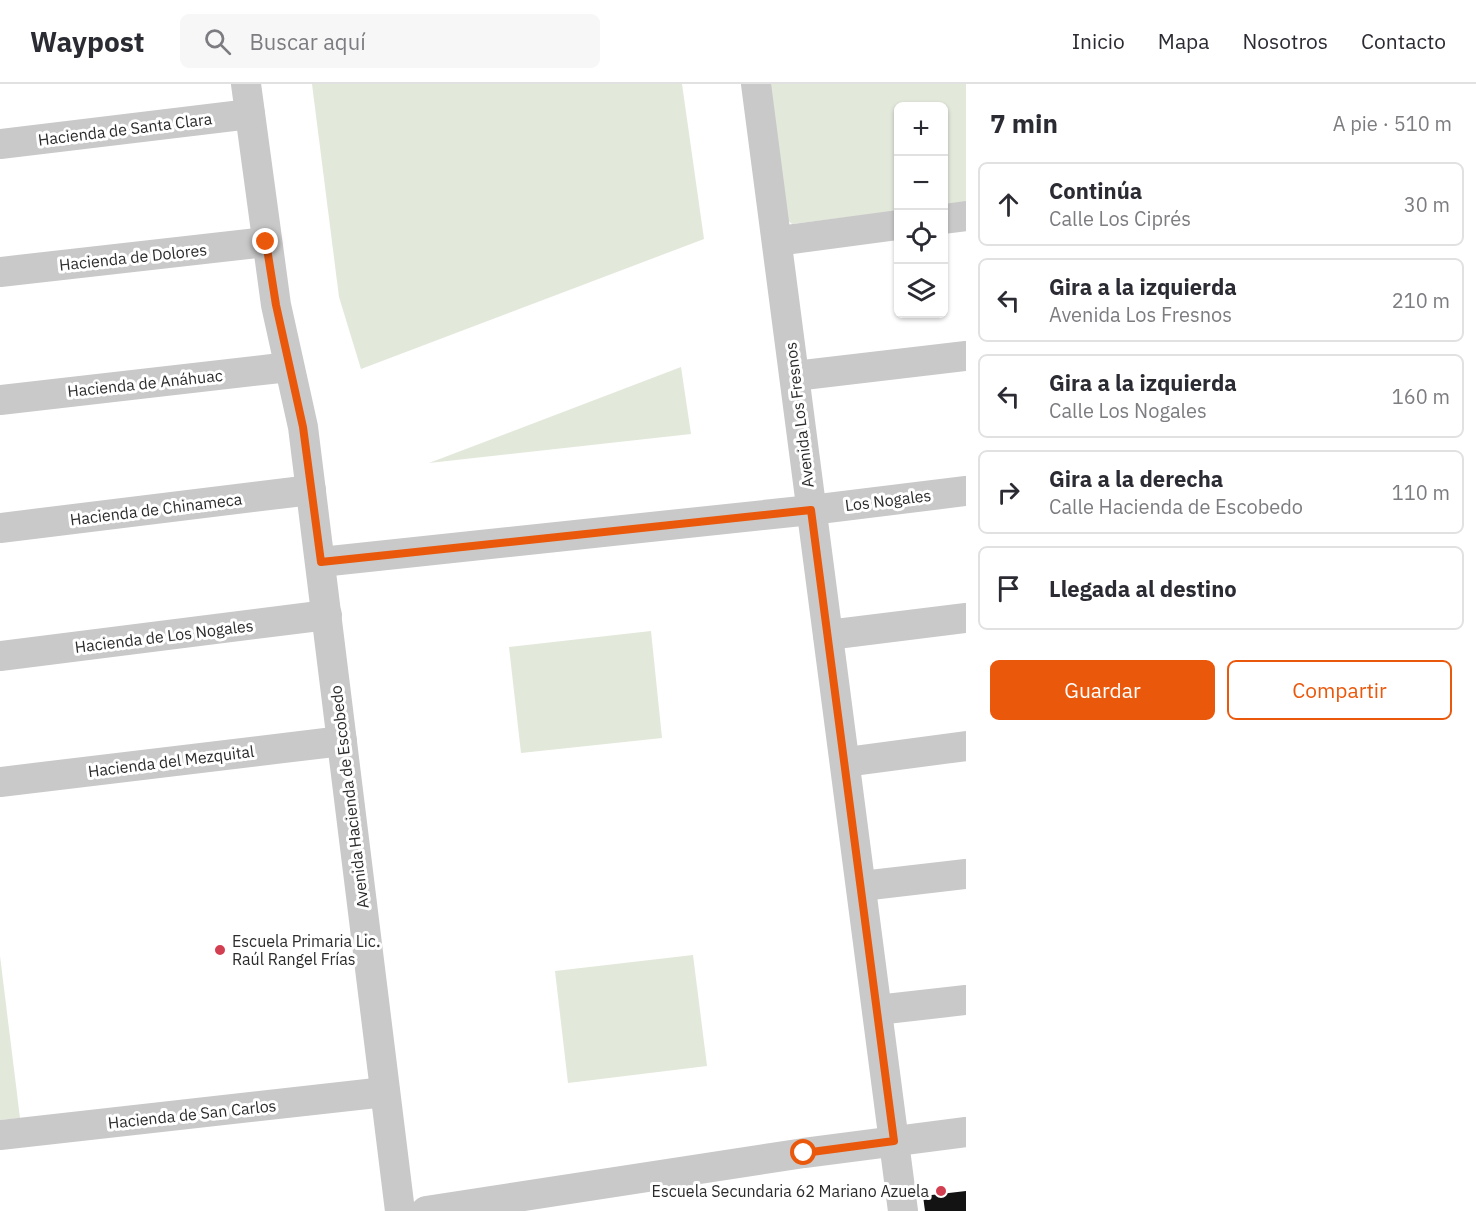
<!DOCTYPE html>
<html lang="es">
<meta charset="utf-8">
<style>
body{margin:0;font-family:"IBM Plex Sans",sans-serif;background:#f7f7f7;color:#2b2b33}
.controls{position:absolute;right:18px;top:18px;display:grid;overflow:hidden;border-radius:9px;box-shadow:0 2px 4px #0004}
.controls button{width:54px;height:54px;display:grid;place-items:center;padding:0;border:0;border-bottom:2px solid #e1e1e2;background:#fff;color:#2b2b33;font:30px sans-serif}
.stop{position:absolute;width:18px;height:18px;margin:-14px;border:4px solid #ea580c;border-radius:50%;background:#fff}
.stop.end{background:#ea580c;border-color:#fff;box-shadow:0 2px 6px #0008}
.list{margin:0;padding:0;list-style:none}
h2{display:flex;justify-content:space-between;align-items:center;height:78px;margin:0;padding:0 24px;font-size:26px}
h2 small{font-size:20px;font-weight:400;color:#7c7c81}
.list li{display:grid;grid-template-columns:39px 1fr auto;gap:18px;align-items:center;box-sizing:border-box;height:84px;margin:0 12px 12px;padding:0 12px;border:2px solid #e1e1e2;border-radius:9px}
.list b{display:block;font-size:22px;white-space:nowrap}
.list p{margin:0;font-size:20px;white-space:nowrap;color:#7c7c81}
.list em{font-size:20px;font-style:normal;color:#7c7c81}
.actions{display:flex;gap:12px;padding:18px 24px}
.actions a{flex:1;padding:14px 0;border:2px solid #ea580c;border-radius:9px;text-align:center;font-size:21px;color:#ea580c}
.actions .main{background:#ea580c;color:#fff}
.icon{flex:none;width:33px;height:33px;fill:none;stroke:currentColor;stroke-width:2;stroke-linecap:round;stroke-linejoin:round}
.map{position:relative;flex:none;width:966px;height:1127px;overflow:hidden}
header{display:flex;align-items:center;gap:36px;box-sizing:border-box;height:84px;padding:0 30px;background:#fff;border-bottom:2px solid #e1e1e2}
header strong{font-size:28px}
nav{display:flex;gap:33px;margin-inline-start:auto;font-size:21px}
.search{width:420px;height:54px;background:#f7f7f7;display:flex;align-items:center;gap:15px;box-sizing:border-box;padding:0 21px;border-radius:9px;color:#7c7c81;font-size:22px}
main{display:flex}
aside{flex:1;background:#fff}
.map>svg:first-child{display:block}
</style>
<header>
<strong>Waypost</strong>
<div class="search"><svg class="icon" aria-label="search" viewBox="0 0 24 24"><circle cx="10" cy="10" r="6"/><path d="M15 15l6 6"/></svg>Buscar aquí</div>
<nav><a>Inicio</a><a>Mapa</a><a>Nosotros</a><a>Contacto</a></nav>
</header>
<main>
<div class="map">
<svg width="966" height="1127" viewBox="0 0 966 1127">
<rect width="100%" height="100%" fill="#fff"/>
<g fill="#e2e8da">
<path d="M 312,0 L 682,0 L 704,155 L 361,285 L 339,213 Z"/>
<path d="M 767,0 L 966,0 L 966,118 L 944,121 L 944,22 L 898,22 L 898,127 L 792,140 L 784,133 Z"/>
<path d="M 681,283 L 691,350 L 429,379 Z"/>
<path d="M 651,547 L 662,654 L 521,669 L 509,563 Z"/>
<path d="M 693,871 L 707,982 L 568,999 L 555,887 Z"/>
<path d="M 0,872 L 20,1034 L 0,1036 Z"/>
</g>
<path fill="#131313" d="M 966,1107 L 966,1127 L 925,1127 L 923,1112 Z"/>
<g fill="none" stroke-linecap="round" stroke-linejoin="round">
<g stroke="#c9c9c9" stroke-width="30">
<path d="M 246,0 L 276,221 L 303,343 L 400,1127"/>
<path d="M 756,0 L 903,1127"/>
<path d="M 0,60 L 250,30"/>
<path d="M 944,135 L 966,132"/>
<path d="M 778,157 L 898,141"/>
<path d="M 0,188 L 266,158"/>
<path d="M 795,292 L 966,272"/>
<path d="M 0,316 L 289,283"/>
<path d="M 0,444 L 311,406"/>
<path d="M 321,478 L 811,426 L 966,407"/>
<path d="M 828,551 L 966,534"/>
<path d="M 0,572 L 327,531"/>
<path d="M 846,678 L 966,662"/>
<path d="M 0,698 L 342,657"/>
<path d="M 862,802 L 966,790"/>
<path d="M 877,926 L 966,916"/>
<path d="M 0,1051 L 385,1008"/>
<path d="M 426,1127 L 804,1069 L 966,1048"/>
</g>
</g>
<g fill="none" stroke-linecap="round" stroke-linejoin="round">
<path stroke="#ea580c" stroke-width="8" d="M 266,158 L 276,221 L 303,343 L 321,478 L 811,426 L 894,1057 L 804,1069"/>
</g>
<g fill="#d23f50" stroke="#fff" stroke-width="2">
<circle cx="220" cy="866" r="6"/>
<circle cx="941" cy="1107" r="6"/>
</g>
<g text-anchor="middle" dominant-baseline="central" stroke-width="6" stroke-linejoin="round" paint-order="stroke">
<g font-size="16" fill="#2c2c2c" stroke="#fff">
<text transform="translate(125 45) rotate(-7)">Hacienda de Santa Clara</text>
<text transform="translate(133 173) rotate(-6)">Hacienda de Dolores</text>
<text transform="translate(145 299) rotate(-6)">Hacienda de Anáhuac</text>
<text transform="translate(799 331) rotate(-97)">Avenida Los Fresnos</text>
<text transform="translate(888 416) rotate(-7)">Los Nogales</text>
<text transform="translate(156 425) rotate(-7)">Hacienda de Chinameca</text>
<text transform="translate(164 552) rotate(-7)">Hacienda de Los Nogales</text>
<text transform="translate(171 677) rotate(-7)">Hacienda del Mezquital</text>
<text transform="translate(349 713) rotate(-97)">Avenida Hacienda de Escobedo</text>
<text transform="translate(192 1030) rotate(-6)">Hacienda de San Carlos</text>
</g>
<g font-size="16" fill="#2c2c2c" stroke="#fff" text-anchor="start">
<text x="232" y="857">Escuela Primaria Lic.<tspan x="232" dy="18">Raúl Rangel Frías</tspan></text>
<text x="929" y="1107" text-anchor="end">Escuela Secundaria 62 Mariano Azuela</text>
</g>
</g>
</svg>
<div class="controls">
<button>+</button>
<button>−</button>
<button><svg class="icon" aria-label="locate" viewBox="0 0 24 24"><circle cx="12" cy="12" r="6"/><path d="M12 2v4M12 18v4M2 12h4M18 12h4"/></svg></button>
<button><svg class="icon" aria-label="layers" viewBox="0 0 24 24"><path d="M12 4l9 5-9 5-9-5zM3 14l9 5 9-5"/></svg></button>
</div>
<div class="stop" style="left:804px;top:1069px"></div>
<div class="stop end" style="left:266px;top:158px"></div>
</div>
<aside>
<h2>7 min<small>A pie · 510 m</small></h2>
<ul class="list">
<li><svg class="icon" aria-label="ahead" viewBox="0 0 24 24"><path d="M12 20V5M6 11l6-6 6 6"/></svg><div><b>Continúa</b><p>Calle Los Ciprés</p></div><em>30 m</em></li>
<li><svg class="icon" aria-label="left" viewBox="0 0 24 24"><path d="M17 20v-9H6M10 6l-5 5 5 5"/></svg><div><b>Gira a la izquierda</b><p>Avenida Los Fresnos</p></div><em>210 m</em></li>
<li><svg class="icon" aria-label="left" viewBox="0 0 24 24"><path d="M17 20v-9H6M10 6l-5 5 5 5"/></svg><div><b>Gira a la izquierda</b><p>Calle Los Nogales</p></div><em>160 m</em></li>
<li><svg class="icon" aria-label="right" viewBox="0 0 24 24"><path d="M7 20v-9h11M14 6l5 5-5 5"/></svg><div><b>Gira a la derecha</b><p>Calle Hacienda de Escobedo</p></div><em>110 m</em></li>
<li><svg class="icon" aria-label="arrive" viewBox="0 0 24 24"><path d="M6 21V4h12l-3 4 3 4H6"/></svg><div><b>Llegada al destino</b></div></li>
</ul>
<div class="actions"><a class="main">Guardar</a><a>Compartir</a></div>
</aside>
</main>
